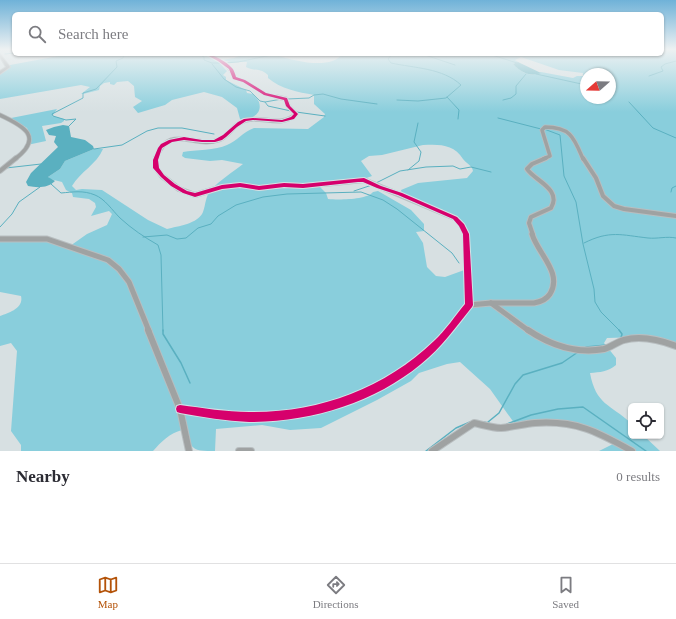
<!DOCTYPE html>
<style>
body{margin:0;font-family:Georgia,serif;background:#f2f2f3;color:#2b2b33}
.controls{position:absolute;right:12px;bottom:12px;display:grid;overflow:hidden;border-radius:6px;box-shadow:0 1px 3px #0004}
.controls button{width:36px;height:36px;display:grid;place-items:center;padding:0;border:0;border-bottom:1px solid #e1e1e2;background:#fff;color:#2b2b33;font:20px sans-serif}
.compass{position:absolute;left:580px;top:68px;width:36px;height:36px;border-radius:50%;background:#fff;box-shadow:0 1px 3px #0004;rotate:250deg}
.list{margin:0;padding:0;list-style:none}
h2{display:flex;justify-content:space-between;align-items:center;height:52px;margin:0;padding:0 16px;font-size:17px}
h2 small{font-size:13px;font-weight:400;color:#7c7c81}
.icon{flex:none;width:22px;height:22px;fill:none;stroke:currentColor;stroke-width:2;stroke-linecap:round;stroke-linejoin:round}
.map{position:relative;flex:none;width:676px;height:451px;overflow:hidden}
.search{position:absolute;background:#fff;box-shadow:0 1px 3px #0004;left:12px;right:12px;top:12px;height:44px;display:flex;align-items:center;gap:10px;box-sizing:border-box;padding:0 14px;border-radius:6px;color:#7c7c81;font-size:15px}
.sheet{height:112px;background:#fff}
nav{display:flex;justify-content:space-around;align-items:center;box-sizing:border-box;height:56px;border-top:1px solid #e1e1e2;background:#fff;font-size:11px;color:#7c7c81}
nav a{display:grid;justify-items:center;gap:2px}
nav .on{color:#b45309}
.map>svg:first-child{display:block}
</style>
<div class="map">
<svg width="676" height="451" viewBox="0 0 676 451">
<rect width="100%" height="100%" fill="#d7e0e2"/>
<g fill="#89cedc" fill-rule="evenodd">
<path d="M 662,49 L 676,49 L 676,344 L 640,337 L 607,338 L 604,343 L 616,358 L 616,365 C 608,372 600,372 590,373 C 596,405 610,404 631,423 L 631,436 L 644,436 L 660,451 L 599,451 L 613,444 L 579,427 L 553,425 L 517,427 L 490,389 L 460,362 L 447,364 L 419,373 L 411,381 L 377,400 L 321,428 L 290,430 L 262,425 L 216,429 L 215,451 C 192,451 193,450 182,430 C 170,433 161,442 153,451 L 21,451 L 21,445 L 11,431 L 17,351 L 11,343 L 0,346 L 0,316 C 9,313 24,308 21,296 L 0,292 L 0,237 L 38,237 L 70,246 L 87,234 L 107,225 L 112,214 L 109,211 L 91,216 L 96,207 L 95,203 L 89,199 L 73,197 L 72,193 L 66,190 L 62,182 L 50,179 L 48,177 L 60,169 L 65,161 L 94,149 L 103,149 C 97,164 80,172 72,186 L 76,190 L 82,189 L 102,190 L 148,220 L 167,229 C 178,226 198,224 203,212 C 206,204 205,197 211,190 C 220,180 233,172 243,164 L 222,160 L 210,161 L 185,158 L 182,156 L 183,152 C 195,150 216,150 227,145 C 237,141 243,132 254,128 L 308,129 L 324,117 L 325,114 L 314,104 L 314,95 C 298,92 281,89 268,78 L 268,75 C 259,67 255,72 246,67 L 247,62 L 231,62 L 222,60 L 234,58 L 244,54 L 279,54 L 279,56 C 294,61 332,70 342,54 L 662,54 ZM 521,57 L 559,70 L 583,73 L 583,76 L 577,76 L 573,78 L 541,72 C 530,78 521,72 513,64 L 518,62 L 515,60 ZM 586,74 L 610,74 L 610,98 L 586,98 ZM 423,145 C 439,144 454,144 463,159 C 467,164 472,165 473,171 L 467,178 L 418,183 L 401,190 L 402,194 L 408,197 L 462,223 L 469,263 L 467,269 L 445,277 L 436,276 L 427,267 L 423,243 L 416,232 L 424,231 L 424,224 L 411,210 L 378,191 L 373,192 C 367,200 338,200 328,199 L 326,193 L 320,187 L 361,180 L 372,176 L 361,161 L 369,156 L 382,155 Z"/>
<path d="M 62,54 L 208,54 L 218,61 L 224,68 L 227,71 L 223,75 L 226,77 L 226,80 L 246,90 L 247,93 L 253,94 C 255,97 258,99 259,102 C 263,115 250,120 240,119 L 237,108 L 222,97 L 204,92 L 172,100 L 165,105 L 138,113 L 133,107 L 142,101 L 135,97 L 134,86 L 128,81 L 117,82 L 114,85 L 110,84 L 110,82 L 104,83 L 100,86 L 99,90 L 83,94 L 81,94 L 90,87 L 81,85 L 0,99 L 0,74 L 8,69 L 10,65 L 64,55 Z"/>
<path d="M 57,109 L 52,116 L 64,119 L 64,121 L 61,123 L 42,126 L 46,141 L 27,145 L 30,135 L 27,128 L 11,118 Z"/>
</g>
<g fill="#5ab0c0">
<path d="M 518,62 L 541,73 C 529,77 521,72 513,64 Z"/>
<path d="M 63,125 L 69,126 L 71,137 L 85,140 L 93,146 L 94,149 L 65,161 L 60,169 L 48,177 L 55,181 C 48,188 38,188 28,186 L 26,182 L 31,173 L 58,147 L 54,142 L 56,136 L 49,135 L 46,130 L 54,127 Z"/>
</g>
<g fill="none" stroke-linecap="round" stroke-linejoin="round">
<g stroke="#5ab0c0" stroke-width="1">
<path d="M 5,54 L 14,53"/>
<path d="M 199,54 L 204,57 L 204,60 L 212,63 L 221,63"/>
<path d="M 307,54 L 317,54"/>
<path d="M 392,54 L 388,59 L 391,63 C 414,68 443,68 461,85 L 446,98 L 418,101 L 397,100"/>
<path d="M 422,54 L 455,65"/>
<path d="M 489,54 L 517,63"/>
<path d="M 225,63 L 238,62 L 276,54"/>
<path d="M 212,64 L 224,79 L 236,87 L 250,91 L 260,101 L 265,102 L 282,99"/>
<path d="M 536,74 L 586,85"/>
<path d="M 649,76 L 663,71 L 661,67 L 665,64 L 676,61"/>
<path d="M 447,97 L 459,110 L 458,119"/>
<path d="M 287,99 L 309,98 L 314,95 L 323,94 L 341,99 L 377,104"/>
<path d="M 503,100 L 511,98 L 516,94 L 516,86 L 526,74"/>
<path d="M 265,102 L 268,106 L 291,111"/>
<path d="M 629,102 L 653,128 L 676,138"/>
<path d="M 296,112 L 325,116"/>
<path d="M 498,118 L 541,129"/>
<path d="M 69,126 L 76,119 L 66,120 L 53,116 L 52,114 L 83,98 L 83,93 L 96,89 L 117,67 L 116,61 L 123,58 L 124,54"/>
<path d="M 544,129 L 560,135 L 564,176 L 576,202 L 583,244 L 594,289 L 595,302 L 601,312 L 620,331"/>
<path d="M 94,149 L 122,145 L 147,131 L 158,128 L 182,128 L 214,134"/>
<path d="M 6,168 L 41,164"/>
<path d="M 408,170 L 419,161 L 421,152 L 414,142 L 418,123"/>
<path d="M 376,183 L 400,171 L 426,167 L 453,166 L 460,169 L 471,167 L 491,172"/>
<path d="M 51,184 L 61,193 C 73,192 83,190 95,195 C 105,199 112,210 120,218 C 132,229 144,237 158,245 L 161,255 L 163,331"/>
<path d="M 354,191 L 372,185"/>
<path d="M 671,192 L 672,188 L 676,186"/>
<path d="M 0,227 L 12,214 L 19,202 L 40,187"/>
<path d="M 143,237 L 167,235 L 177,239 L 186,238 L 198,228 L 211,224 L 218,216 L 236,205 L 263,197 L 287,194 L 361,192 L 383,200 L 397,209 L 452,253 L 459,263"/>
<path d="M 584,243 C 610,230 621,235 648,238 C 657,239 667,236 676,238"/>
</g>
<g stroke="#5ab0c0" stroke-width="1.5">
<path d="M 163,330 L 163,334 L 181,363 L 190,383"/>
<path d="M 619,330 L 622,334 L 621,338"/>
<path d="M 586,347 L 607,345"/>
<path d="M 483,422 L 489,423"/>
<path d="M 488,422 L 499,413 L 515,384 L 523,375 L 562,363 L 578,352"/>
<path d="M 507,424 L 531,415 L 558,409 L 583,407 L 646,451"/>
<path d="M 426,451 L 456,428 L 470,422"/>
</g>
<g stroke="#b8bec0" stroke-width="3.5">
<path id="minor-far4" d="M 207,54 C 220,60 229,64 234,78 L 244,81 L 265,94 L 281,98"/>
</g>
<g stroke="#b8bec0" stroke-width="5">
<g id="minor-far3">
<path d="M 0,115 C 24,126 44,137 15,159"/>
<path d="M 156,159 C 168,122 195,149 219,140 C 230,135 234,123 246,120 C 263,116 282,128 296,114 L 288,106 L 286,99 L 277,97"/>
<path d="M 543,159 L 550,156 L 542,130 L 545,127 C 571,127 574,138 583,159"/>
</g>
</g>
<g stroke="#b8bec0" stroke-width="6">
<g id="minor-far2">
<path d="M 156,158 L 156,168 L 162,176 L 179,189 L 195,195 L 222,187 L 240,185 L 259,188 L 284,185 L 303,186 L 364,180 L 455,218 L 462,225 L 466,235"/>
<path d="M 583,158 L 596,178 L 603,196 L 614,206 L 624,209 L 676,216"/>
<path d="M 0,171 L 16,158"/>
<path d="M 533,235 L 529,223 L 531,217 L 551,208 C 562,189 535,181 527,169 L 532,164 L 546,158"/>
</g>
</g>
<g stroke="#b8bec0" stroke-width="7">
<g id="minor-far1">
<path d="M 0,239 L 47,239 L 108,260 L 119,269 L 129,282 L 149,331"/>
<path d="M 491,303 L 529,331"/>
<path d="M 469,305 L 491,303 L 534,303 C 540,302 546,300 550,294 C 563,273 538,254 532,234"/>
<path d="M 448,331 L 469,305 L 466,234"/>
</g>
</g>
<g stroke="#b8bec0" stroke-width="8">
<g id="minor">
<path d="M 148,330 L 180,409 L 189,451"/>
<path d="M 528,330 C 550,345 577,354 604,349 C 611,347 617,342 624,340 C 642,335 660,340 676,346"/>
<path d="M 180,409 C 203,412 226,417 249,417 C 324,418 401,389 449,330"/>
<path d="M 239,451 L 251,451"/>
<path d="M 432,451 L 474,423 C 483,425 493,428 501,428 C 513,427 524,424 535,423 C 576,420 598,432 632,451"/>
</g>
</g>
<g stroke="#b8bec0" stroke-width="2">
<path id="major" d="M 0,54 L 10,67 L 0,74 L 0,71 L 6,67 L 0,57 Z"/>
</g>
<use href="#minor-far4" stroke="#9fa2a2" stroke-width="2.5"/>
<use href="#minor-far3" stroke="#9fa2a2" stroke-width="3.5"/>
<use href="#minor-far2" stroke="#9fa2a2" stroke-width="4"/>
<use href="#minor-far1" stroke="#9fa2a2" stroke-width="5"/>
<use href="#minor" stroke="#9fa2a2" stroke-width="6"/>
<use href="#major" fill="#a0a4a6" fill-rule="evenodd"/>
<g stroke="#d2e3e7" stroke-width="2">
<path id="cycleway" d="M 205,54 C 213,54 227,62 232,68 C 234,70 235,74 236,77 L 245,80 L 266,93 L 287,98 L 290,106 L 298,114 L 294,119 L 282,122 L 253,120 L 246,121 L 237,127 L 226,137 L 222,140 L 215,142 L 202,142 L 184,140 L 172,142 L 162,148 L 158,160 L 159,168 L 164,175 L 175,184 L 187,191 L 195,193 L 222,185 L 240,183 L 259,186 L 284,183 L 303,184 L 364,178 L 381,186 L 402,193 L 457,217 L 464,224 L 469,234 L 473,305 L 472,307 C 456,327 441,348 421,364 C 374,403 311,422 249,422 C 226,421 203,417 180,413 L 177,412 L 176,409 L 177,406 L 180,405 C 203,408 226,412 249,412 C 318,413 384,389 434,341 C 446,330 455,316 465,304 L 463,234 L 459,226 L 453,219 L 398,195 L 377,188 L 363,182 L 358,182 L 303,188 L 284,187 L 259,190 L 240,187 L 222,189 L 195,197 L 183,193 L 171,186 L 161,177 L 153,168 L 153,160 L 158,148 L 161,144 L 169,140 L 184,137 L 202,140 L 214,140 L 223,135 L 238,122 L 244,119 L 253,118 L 282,120 L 291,117 L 294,114 L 286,106 L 284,100 L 264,95 L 243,82 L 233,79 L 229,69 L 218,61 Z"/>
</g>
<use href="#cycleway" fill="#d6006c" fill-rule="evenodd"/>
</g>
<linearGradient id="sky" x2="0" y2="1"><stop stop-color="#6fb2d8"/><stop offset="0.44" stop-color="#edf1f2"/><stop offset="1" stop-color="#edf1f2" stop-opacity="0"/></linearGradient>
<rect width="676" height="112" fill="url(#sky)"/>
</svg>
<div class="controls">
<button><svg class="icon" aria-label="locate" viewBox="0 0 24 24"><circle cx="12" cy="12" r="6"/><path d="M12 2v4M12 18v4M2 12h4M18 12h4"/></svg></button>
</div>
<svg class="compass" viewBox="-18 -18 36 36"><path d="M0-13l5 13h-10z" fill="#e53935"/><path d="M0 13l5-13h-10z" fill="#7c7c81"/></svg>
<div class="search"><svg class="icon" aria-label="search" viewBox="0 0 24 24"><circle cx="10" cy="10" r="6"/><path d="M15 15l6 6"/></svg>Search here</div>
</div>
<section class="sheet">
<h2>Nearby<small>0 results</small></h2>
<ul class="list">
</ul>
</section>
<nav>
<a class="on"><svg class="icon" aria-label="map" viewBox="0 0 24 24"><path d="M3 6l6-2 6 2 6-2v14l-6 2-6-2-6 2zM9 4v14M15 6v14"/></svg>Map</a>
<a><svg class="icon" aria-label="directions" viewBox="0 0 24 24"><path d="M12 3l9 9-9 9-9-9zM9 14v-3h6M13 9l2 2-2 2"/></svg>Directions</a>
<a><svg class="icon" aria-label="saved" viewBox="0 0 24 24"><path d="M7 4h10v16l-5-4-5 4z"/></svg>Saved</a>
</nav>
